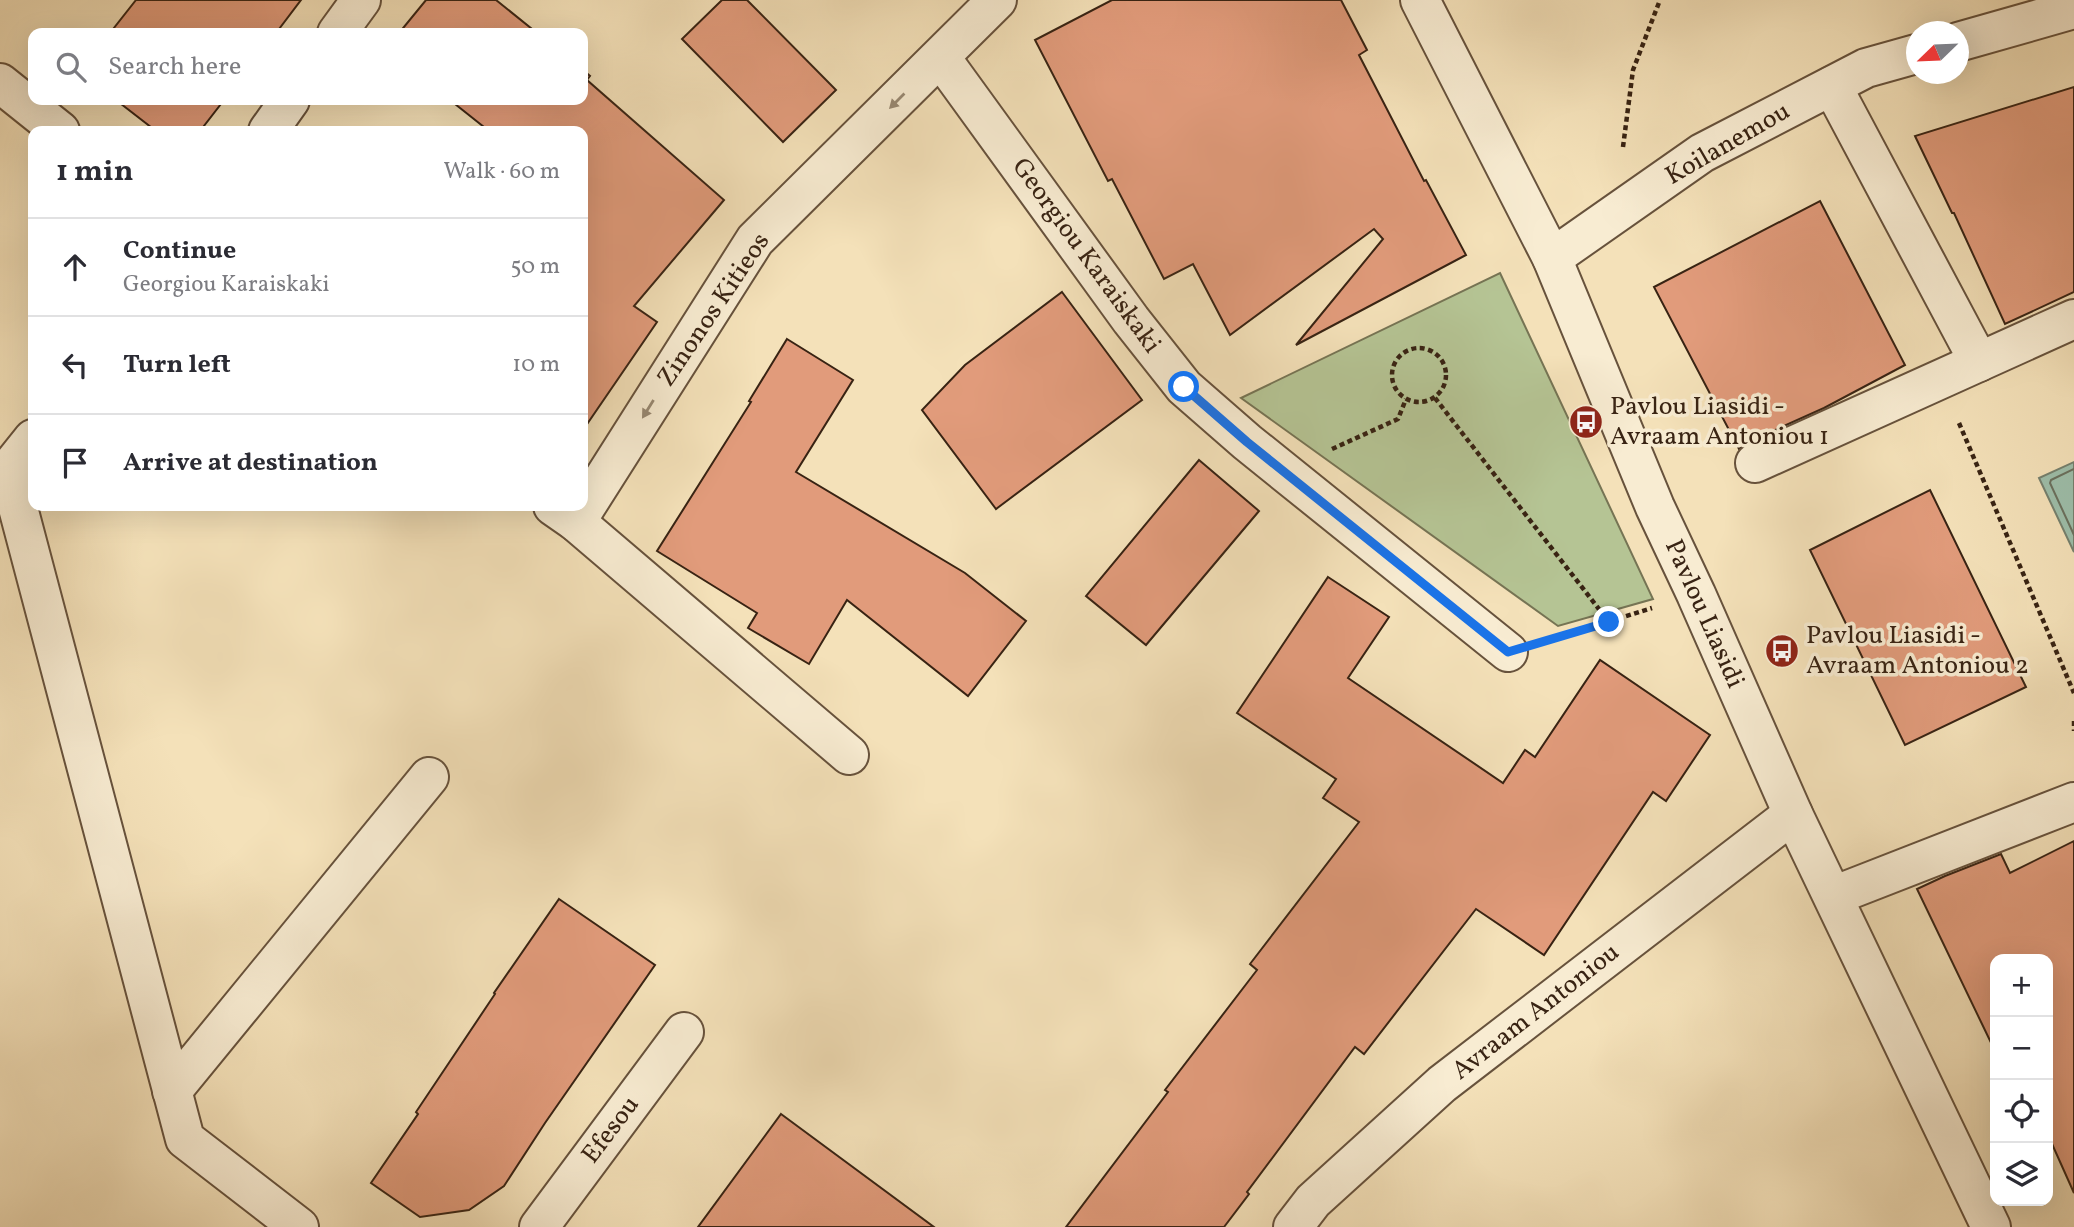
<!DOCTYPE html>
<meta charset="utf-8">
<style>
body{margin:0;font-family:Vollkorn,serif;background:#f2f2f3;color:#2b2b33}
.controls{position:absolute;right:21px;bottom:21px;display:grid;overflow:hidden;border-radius:14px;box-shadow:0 7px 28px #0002}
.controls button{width:63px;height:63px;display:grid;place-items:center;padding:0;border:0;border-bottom:2px solid #e1e1e2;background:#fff;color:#2b2b33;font:35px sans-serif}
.compass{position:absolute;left:1906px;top:21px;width:63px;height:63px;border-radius:50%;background:#fff;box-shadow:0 7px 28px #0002;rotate:247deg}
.stop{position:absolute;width:21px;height:21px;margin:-16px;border:5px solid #1a73e8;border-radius:50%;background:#fff}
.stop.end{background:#1a73e8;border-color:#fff;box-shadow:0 2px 7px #0008}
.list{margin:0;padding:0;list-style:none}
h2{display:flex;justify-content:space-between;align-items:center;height:91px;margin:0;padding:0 28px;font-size:30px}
h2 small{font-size:23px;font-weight:400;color:#7c7c81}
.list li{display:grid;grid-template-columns:46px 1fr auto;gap:21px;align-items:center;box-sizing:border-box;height:98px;padding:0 28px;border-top:2px solid #e1e1e2}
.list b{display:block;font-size:26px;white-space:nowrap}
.list p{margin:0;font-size:23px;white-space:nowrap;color:#7c7c81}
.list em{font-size:23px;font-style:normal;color:#7c7c81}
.icon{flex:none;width:38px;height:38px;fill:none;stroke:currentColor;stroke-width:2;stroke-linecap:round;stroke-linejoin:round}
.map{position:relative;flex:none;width:2074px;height:1227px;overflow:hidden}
.search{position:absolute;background:#fff;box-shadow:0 7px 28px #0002;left:28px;top:28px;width:560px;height:77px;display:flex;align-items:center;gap:18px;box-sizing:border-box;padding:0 24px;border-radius:14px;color:#7c7c81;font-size:26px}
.panel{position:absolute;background:#fff;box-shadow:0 7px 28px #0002;left:28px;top:126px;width:560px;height:385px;border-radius:14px}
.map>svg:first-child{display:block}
</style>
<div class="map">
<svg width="2074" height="1227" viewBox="0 0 2074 1227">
<rect width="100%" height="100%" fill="#f4e1b9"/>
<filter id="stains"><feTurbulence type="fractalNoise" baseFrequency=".00286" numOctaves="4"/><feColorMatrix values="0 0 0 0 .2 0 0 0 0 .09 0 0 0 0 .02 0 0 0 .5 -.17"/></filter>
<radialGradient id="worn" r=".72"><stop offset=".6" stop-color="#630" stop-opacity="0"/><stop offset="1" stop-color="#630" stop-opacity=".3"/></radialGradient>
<path fill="#b5c494" stroke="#767454" stroke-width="2" d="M 1500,273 L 1653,599 L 1558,626 L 1241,398 Z"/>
<path fill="#9dbeaa" stroke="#75806e" stroke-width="2" d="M 2074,462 L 2074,552 L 2039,478 Z"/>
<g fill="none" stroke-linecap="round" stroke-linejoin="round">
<path stroke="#6a705e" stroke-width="2" d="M 2074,469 L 2051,480 L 2050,483 L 2074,535"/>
</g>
<g fill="#e19b7b" stroke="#382313" stroke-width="2">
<path d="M 136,0 L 301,0 L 276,33 L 110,33 Z"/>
<path d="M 426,0 L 496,0 L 537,33 L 399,33 Z"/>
<path d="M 722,0 L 747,0 L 836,90 L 783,142 L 682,39 Z"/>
<path d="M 1112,0 L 1341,0 L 1367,50 L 1359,55 L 1424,181 L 1426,180 L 1466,255 L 1296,345 L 1383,239 L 1374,229 L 1230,335 L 1193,264 L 1164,279 L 1112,179 L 1108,181 L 1035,40 Z"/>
<path d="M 583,70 L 590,76 L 587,80 L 724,200 L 634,306 L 657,322 L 583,430 L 583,131 L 489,131 L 450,100 L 583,100 Z"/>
<path d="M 2074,87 L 2074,292 L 2005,324 L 1954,213 L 1952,213 L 1915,136 Z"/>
<path d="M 116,100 L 224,100 L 200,131 L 156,131 Z"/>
<path d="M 1820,201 L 1905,365 L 1824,408 L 1746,443 L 1739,449 L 1654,287 Z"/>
<path d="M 1062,292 L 1142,400 L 996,509 L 922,410 L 965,365 Z"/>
<path d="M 787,339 L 853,380 L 796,472 L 965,573 L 1026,621 L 968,696 L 847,600 L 809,664 L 748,628 L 757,613 L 657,551 L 751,402 L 749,401 Z"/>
<path d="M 1199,460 L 1259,511 L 1146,645 L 1086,596 Z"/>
<path d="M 1930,490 L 2026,687 L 1905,745 L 1810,550 Z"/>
<path d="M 1328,577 L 1389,617 L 1348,678 L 1503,783 L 1525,750 L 1535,757 L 1600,660 L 1710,735 L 1666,801 L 1653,792 L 1544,955 L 1476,909 L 1364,1054 L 1355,1047 L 1247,1192 L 1249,1194 L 1224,1227 L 1066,1227 L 1168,1092 L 1165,1090 L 1257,970 L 1250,964 L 1359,822 L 1323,798 L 1336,779 L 1237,713 Z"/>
<path d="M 2074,841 L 2074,1193 L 2048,1135 L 2048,959 L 1995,959 L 1995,1051 L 1917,889 L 1945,876 L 2001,854 L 2010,873 Z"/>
<path d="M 559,899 L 655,965 L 545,1123 L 504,1186 L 469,1210 L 420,1217 L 371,1183 L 418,1114 L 416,1112 L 495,994 L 494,993 Z"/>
<path d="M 781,1114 L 934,1227 L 698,1227 Z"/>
</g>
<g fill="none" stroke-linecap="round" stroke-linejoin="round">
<g stroke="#67523c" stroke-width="42">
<g id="minor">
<path d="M 1420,0 L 1552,258 L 1655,507 L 1696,594 L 1793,814 L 1991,1227"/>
<path d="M 337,33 L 361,0"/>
<path d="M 1958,42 L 2074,9"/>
<path d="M 941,58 L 1131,320 L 1184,387 L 1247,442 L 1508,652"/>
<path d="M 0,83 L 60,131"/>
<path d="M 1832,86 L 1979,362"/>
<path d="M 268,131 L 290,100"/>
<path d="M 1552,258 L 1702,153 L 1866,68 L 1916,54"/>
<path d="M 33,439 L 8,470 L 185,1139 L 299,1227"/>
<path d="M 1755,463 L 2074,319"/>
<path d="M 553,506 L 576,522 L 849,755"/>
<path d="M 576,522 L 755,240 L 997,0"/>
<path d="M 1833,896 L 2074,802"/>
<path d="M 172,1091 L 429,777"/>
<path d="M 539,1227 L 684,1032"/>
<path d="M 1293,1227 L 1313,1201 L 1442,1084 L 1793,814"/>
</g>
</g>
<g stroke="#382313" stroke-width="4.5" stroke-dasharray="5 3.5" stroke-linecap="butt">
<path d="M 1623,147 L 1633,70 L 1660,0"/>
<circle cx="1419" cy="375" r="27"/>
<path d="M 1435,398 L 1609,622"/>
<path d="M 1959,423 L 2074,693"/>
<path d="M 1332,449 L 1398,419 L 1406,399"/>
<path d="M 1553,639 L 1652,608"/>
<path d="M 2074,721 L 2074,731"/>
</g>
<use href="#minor" stroke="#f8ecd2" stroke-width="38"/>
</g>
<defs><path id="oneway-solid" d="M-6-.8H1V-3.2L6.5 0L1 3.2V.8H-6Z" transform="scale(1.75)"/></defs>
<g fill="#988872">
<use href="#oneway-solid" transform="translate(897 101) rotate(135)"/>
<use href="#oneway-solid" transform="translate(648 409) rotate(122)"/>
</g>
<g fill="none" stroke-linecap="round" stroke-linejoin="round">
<path stroke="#1a73e8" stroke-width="9" d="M 1184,387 L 1247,442 L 1508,652 L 1609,622"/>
</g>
<defs>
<g id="bus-disc" transform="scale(1.75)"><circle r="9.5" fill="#8f2418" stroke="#f8ecd2"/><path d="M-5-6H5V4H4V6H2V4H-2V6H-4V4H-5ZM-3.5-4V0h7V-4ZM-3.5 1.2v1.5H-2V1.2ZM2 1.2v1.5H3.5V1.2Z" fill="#fff"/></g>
</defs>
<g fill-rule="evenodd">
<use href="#bus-disc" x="1586" y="422"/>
<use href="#bus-disc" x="1782" y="651"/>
</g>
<g text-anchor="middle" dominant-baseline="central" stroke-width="7" stroke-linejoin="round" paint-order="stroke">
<g font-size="26" fill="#382313" stroke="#f8ecd2">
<text transform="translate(1728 144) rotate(-30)">Koilanemou</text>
<text transform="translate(1086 256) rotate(54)">Georgiou Karaiskaki</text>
<text transform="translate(714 310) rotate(-56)">Zinonos Kitieos</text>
<text transform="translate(1704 614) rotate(66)">Pavlou Liasidi</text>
<text transform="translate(1536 1012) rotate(-38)">Avraam Antoniou</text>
<text transform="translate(611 1130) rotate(-53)">Efesou</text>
</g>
<g font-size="26" fill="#382313" stroke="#f8ecd2" text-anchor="start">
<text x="1610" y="407">Pavlou Liasidi -<tspan x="1610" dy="30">Avraam Antoniou 1</tspan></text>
<text x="1806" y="636">Pavlou Liasidi -<tspan x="1806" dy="30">Avraam Antoniou 2</tspan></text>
</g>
</g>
<rect width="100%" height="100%" filter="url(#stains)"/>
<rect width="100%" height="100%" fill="url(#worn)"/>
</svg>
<div class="controls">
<button>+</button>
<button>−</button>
<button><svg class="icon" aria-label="locate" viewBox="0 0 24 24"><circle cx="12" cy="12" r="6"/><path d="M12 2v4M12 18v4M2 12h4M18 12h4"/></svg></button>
<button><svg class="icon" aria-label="layers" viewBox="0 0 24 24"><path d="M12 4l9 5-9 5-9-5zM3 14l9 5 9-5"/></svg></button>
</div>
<svg class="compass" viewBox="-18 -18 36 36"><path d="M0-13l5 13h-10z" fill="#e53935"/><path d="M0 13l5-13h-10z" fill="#7c7c81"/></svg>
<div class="stop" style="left:1184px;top:387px"></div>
<div class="stop end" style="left:1609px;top:622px"></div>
<div class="search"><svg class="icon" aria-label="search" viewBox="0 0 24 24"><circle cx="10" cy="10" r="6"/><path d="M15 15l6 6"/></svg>Search here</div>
<section class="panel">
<h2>1 min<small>Walk · 60 m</small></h2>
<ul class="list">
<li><svg class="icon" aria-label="ahead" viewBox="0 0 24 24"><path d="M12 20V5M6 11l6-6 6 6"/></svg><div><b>Continue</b><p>Georgiou Karaiskaki</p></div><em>50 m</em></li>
<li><svg class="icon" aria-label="left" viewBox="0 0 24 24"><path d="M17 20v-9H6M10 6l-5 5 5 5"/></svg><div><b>Turn left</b></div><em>10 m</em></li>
<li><svg class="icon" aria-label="arrive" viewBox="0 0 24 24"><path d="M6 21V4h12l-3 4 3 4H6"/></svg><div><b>Arrive at destination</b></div></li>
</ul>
</section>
</div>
